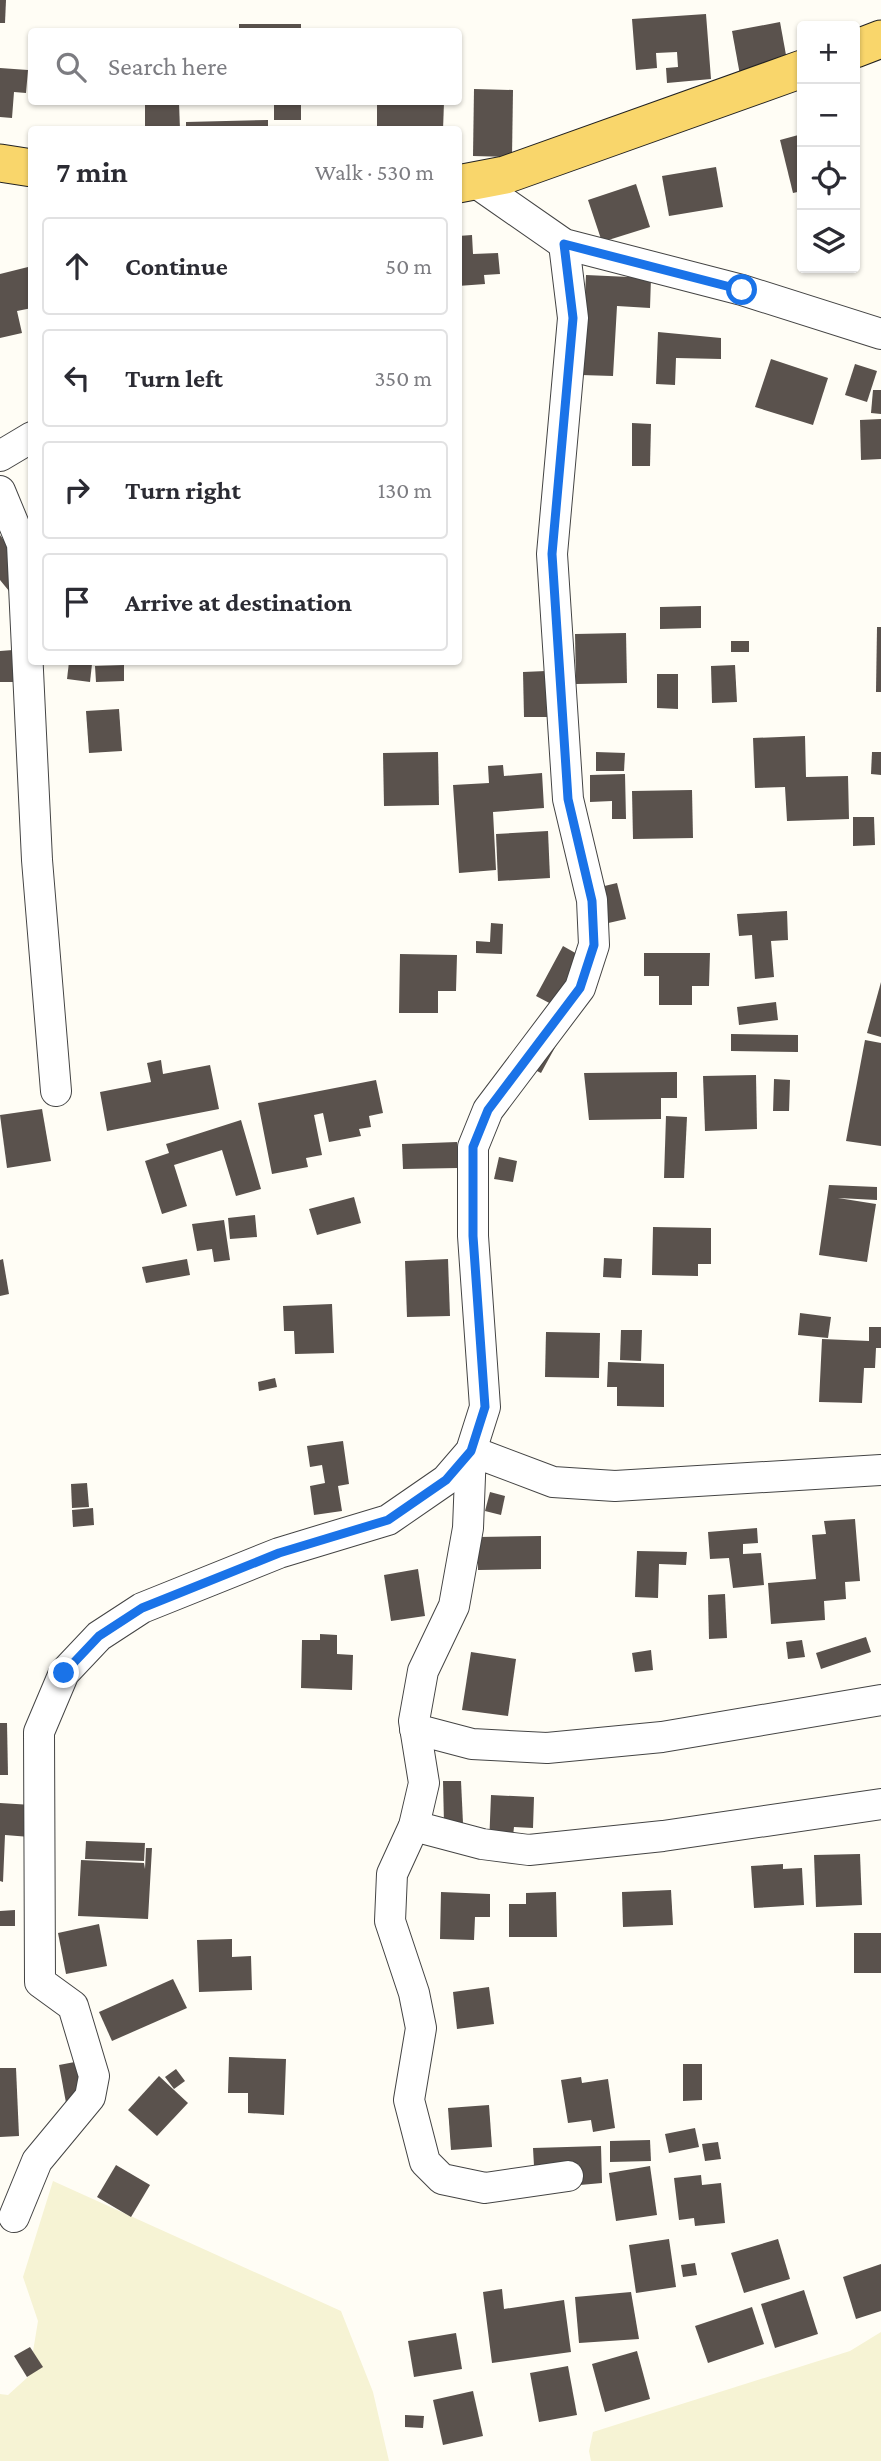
<!DOCTYPE html>
<meta charset="utf-8">
<style>
body{margin:0;font-family:"Crimson Pro",serif;background:#f2f2f3;color:#2b2b33}
.controls{position:absolute;right:21px;top:21px;display:grid;overflow:hidden;border-radius:7px;box-shadow:0 2px 5px #0004}
.controls button{width:63px;height:63px;display:grid;place-items:center;padding:0;border:0;border-bottom:2px solid #e1e1e2;background:#fff;color:#2b2b33;font:35px sans-serif}
.stop{position:absolute;width:21px;height:21px;margin:-16px;border:5px solid #1a73e8;border-radius:50%;background:#fff}
.stop.end{background:#1a73e8;border-color:#fff;box-shadow:0 2px 7px #0008}
.list{margin:0;padding:0;list-style:none}
h2{display:flex;justify-content:space-between;align-items:center;height:91px;margin:0;padding:0 28px;font-size:30px}
h2 small{font-size:23px;font-weight:400;color:#7c7c81}
.list li{display:grid;grid-template-columns:46px 1fr auto;gap:21px;align-items:center;box-sizing:border-box;height:98px;margin:0 14px 14px;padding:0 14px;border:2px solid #e1e1e2;border-radius:7px}
.list b{display:block;font-size:26px;white-space:nowrap}
.list em{font-size:23px;font-style:normal;color:#7c7c81}
.icon{flex:none;width:38px;height:38px;fill:none;stroke:currentColor;stroke-width:2;stroke-linecap:round;stroke-linejoin:round}
.map{position:relative;flex:none;width:881px;height:2461px;overflow:hidden}
.search{position:absolute;background:#fff;box-shadow:0 2px 5px #0004;left:28px;top:28px;width:434px;height:77px;display:flex;align-items:center;gap:18px;box-sizing:border-box;padding:0 24px;border-radius:7px;color:#7c7c81;font-size:26px}
.panel{position:absolute;background:#fff;box-shadow:0 2px 5px #0004;left:28px;top:126px;width:434px;height:539px;border-radius:7px}
.map>svg:first-child{display:block}
</style>
<div class="map">
<svg width="881" height="2461" viewBox="0 0 881 2461">
<rect width="100%" height="100%" fill="#fffdf5"/>
<g fill="#f6f3d4">
<path d="M 53,2181 L 341,2311 L 373,2392 L 389,2461 L 0,2461 L 0,2394 L 8,2395 L 29,2376 L 38,2321 L 23,2277 Z"/>
<path d="M 881,2332 L 881,2461 L 591,2461 L 589,2451 L 593,2432 L 850,2351 Z"/>
</g>
<g fill="#5a524d">
<path d="M 0,0 L 6,0 L 5,23 L 0,23 Z"/>
<path d="M 706,14 L 711,79 L 667,83 L 666,68 L 678,67 L 677,52 L 656,53 L 657,68 L 636,70 L 632,19 Z"/>
<path d="M 780,22 L 788,66 L 740,75 L 732,31 Z"/>
<rect x="239" y="24" width="62" height="8"/>
<path d="M 0,68 L 28,70 L 26,93 L 14,92 L 12,118 L 0,117 Z"/>
<path d="M 474,89 L 513,90 L 512,157 L 473,156 Z"/>
<path d="M 145,102 L 179,102 L 180,130 L 145,130 Z"/>
<rect x="274" y="102" width="27" height="18"/>
<path d="M 377,102 L 444,102 L 443,130 L 377,130 Z"/>
<path d="M 268,120 L 268,130 L 186,130 L 186,122 Z"/>
<path d="M 802,134 L 802,191 L 793,193 L 780,140 Z"/>
<path d="M 716,167 L 723,207 L 669,216 L 662,176 Z"/>
<path d="M 636,184 L 650,227 L 602,242 L 588,200 Z"/>
<path d="M 472,235 L 473,254 L 498,253 L 500,274 L 484,275 L 485,284 L 458,286 L 458,236 Z"/>
<path d="M 32,266 L 32,308 L 17,311 L 22,333 L 0,338 L 0,274 Z"/>
<path d="M 586,275 L 651,278 L 650,308 L 617,306 L 613,376 L 581,375 Z"/>
<path d="M 658,332 L 721,338 L 721,359 L 676,358 L 675,385 L 656,384 Z"/>
<path d="M 771,359 L 828,378 L 813,425 L 755,407 Z"/>
<path d="M 855,364 L 877,371 L 867,402 L 845,395 Z"/>
<path d="M 873,390 L 881,390 L 881,414 L 871,413 Z"/>
<path d="M 881,419 L 881,459 L 861,460 L 860,420 Z"/>
<path d="M 632,423 L 651,424 L 650,466 L 632,466 Z"/>
<path d="M 0,535 L 15,555 L 7,561 L 22,581 L 9,591 L 0,580 Z"/>
<path d="M 701,606 L 701,628 L 660,629 L 660,607 Z"/>
<path d="M 877,627 L 881,627 L 881,692 L 876,692 Z"/>
<path d="M 626,633 L 627,683 L 576,684 L 575,634 Z"/>
<rect x="731" y="641" width="18" height="11"/>
<path d="M 13,650 L 13,682 L 0,682 L 0,651 Z"/>
<path d="M 69,662 L 92,664 L 90,682 L 67,679 Z"/>
<path d="M 124,665 L 124,681 L 96,682 L 95,666 Z"/>
<path d="M 735,665 L 737,702 L 712,703 L 711,666 Z"/>
<path d="M 546,671 L 547,717 L 524,717 L 523,672 Z"/>
<path d="M 657,674 L 678,674 L 678,709 L 657,708 Z"/>
<path d="M 119,709 L 122,751 L 89,753 L 86,711 Z"/>
<path d="M 805,736 L 806,777 L 848,776 L 849,819 L 787,821 L 785,787 L 755,788 L 753,738 Z"/>
<path d="M 438,752 L 439,805 L 384,806 L 383,753 Z"/>
<path d="M 596,752 L 625,753 L 624,771 L 596,771 Z"/>
<path d="M 872,752 L 881,752 L 881,775 L 871,774 Z"/>
<path d="M 503,765 L 504,776 L 542,773 L 544,808 L 493,812 L 496,870 L 459,873 L 453,785 L 489,783 L 488,766 Z"/>
<path d="M 625,774 L 626,819 L 612,819 L 612,801 L 590,802 L 590,775 Z"/>
<path d="M 692,790 L 693,838 L 633,839 L 632,791 Z"/>
<path d="M 853,817 L 874,817 L 875,845 L 853,846 Z"/>
<path d="M 548,831 L 550,878 L 498,881 L 496,834 Z"/>
<path d="M 617,883 L 626,919 L 604,924 L 596,888 Z"/>
<path d="M 787,911 L 788,940 L 771,941 L 774,977 L 755,979 L 752,935 L 739,936 L 737,914 Z"/>
<path d="M 491,923 L 503,924 L 502,954 L 476,953 L 476,941 L 490,942 Z"/>
<path d="M 563,946 L 586,959 L 569,1022 L 541,1073 L 523,1064 L 555,1006 L 536,996 Z"/>
<path d="M 644,953 L 710,953 L 709,986 L 692,986 L 692,1005 L 659,1005 L 659,976 L 644,976 Z"/>
<path d="M 400,954 L 457,955 L 456,991 L 438,991 L 438,1013 L 399,1013 Z"/>
<path d="M 881,982 L 881,1037 L 867,1033 Z"/>
<path d="M 776,1002 L 778,1020 L 739,1025 L 737,1007 Z"/>
<path d="M 731,1034 L 798,1035 L 798,1052 L 731,1051 Z"/>
<path d="M 865,1040 L 881,1043 L 881,1146 L 846,1141 Z"/>
<path d="M 161,1060 L 163,1074 L 210,1065 L 219,1109 L 107,1131 L 100,1092 L 151,1082 L 147,1063 Z"/>
<path d="M 677,1072 L 677,1098 L 661,1098 L 661,1119 L 589,1120 L 584,1073 Z"/>
<path d="M 756,1075 L 757,1129 L 705,1131 L 703,1076 Z"/>
<path d="M 774,1079 L 790,1080 L 789,1111 L 773,1111 Z"/>
<path d="M 376,1080 L 383,1113 L 369,1116 L 371,1127 L 359,1129 L 361,1136 L 329,1142 L 323,1113 L 314,1115 L 322,1155 L 306,1158 L 308,1167 L 272,1174 L 258,1103 Z"/>
<path d="M 42,1109 L 51,1161 L 7,1168 L 0,1115 Z"/>
<path d="M 666,1116 L 687,1117 L 684,1178 L 664,1178 Z"/>
<path d="M 241,1120 L 261,1189 L 236,1196 L 222,1150 L 174,1165 L 187,1206 L 162,1214 L 145,1161 L 169,1153 L 166,1144 Z"/>
<path d="M 457,1142 L 458,1168 L 403,1169 L 402,1144 Z"/>
<path d="M 499,1157 L 517,1161 L 513,1182 L 494,1179 Z"/>
<path d="M 829,1185 L 877,1187 L 877,1200 L 838,1198 L 876,1204 L 867,1262 L 819,1255 Z"/>
<path d="M 354,1197 L 361,1223 L 317,1235 L 309,1209 Z"/>
<path d="M 255,1215 L 257,1237 L 230,1239 L 228,1218 Z"/>
<path d="M 224,1220 L 230,1260 L 214,1262 L 212,1249 L 197,1251 L 192,1224 Z"/>
<path d="M 653,1227 L 711,1228 L 711,1264 L 698,1264 L 698,1276 L 652,1275 Z"/>
<path d="M 604,1258 L 622,1259 L 621,1278 L 603,1277 Z"/>
<path d="M 3,1259 L 9,1294 L 0,1296 L 0,1260 Z"/>
<path d="M 187,1259 L 190,1275 L 146,1283 L 142,1267 Z"/>
<path d="M 448,1259 L 450,1316 L 407,1317 L 405,1261 Z"/>
<path d="M 332,1304 L 334,1353 L 295,1354 L 294,1331 L 284,1331 L 283,1306 Z"/>
<path d="M 800,1313 L 831,1317 L 828,1338 L 798,1335 Z"/>
<path d="M 869,1327 L 881,1327 L 881,1348 L 876,1348 L 875,1368 L 864,1368 L 862,1403 L 819,1402 L 822,1339 L 869,1341 Z"/>
<path d="M 621,1330 L 642,1330 L 641,1361 L 620,1360 Z"/>
<path d="M 546,1332 L 600,1333 L 599,1378 L 545,1377 Z"/>
<path d="M 608,1362 L 664,1364 L 664,1407 L 617,1406 L 617,1387 L 607,1387 Z"/>
<path d="M 275,1378 L 277,1387 L 259,1391 L 258,1382 Z"/>
<path d="M 343,1441 L 349,1484 L 338,1486 L 342,1511 L 314,1515 L 310,1486 L 325,1483 L 322,1465 L 310,1467 L 307,1446 Z"/>
<path d="M 87,1483 L 89,1507 L 72,1508 L 71,1484 Z"/>
<path d="M 490,1492 L 505,1496 L 501,1515 L 485,1511 Z"/>
<path d="M 93,1508 L 94,1525 L 73,1527 L 72,1510 Z"/>
<path d="M 855,1519 L 860,1581 L 845,1582 L 846,1599 L 824,1601 L 825,1620 L 771,1624 L 768,1583 L 816,1579 L 812,1535 L 826,1534 L 824,1521 Z"/>
<path d="M 757,1528 L 758,1543 L 743,1544 L 743,1554 L 761,1553 L 764,1585 L 733,1588 L 729,1558 L 710,1559 L 708,1532 Z"/>
<path d="M 541,1536 L 541,1569 L 478,1570 L 478,1537 Z"/>
<path d="M 637,1551 L 687,1552 L 686,1565 L 659,1564 L 658,1598 L 635,1597 Z"/>
<path d="M 418,1569 L 425,1616 L 391,1621 L 384,1575 Z"/>
<path d="M 725,1594 L 727,1638 L 709,1639 L 708,1595 Z"/>
<path d="M 320,1634 L 337,1635 L 337,1654 L 353,1655 L 352,1690 L 301,1688 L 302,1640 L 320,1640 Z"/>
<path d="M 866,1637 L 871,1652 L 821,1669 L 816,1653 Z"/>
<path d="M 802,1640 L 805,1657 L 788,1659 L 786,1642 Z"/>
<path d="M 651,1650 L 653,1670 L 635,1672 L 632,1653 Z"/>
<path d="M 471,1652 L 516,1659 L 508,1716 L 462,1710 Z"/>
<path d="M 0,1723 L 7,1723 L 8,1775 L 0,1775 Z"/>
<path d="M 443,1781 L 461,1781 L 463,1823 L 444,1824 Z"/>
<path d="M 491,1795 L 534,1797 L 533,1828 L 514,1827 L 513,1836 L 489,1845 Z"/>
<path d="M 0,1803 L 32,1805 L 30,1837 L 5,1835 L 3,1882 L 0,1881 Z"/>
<path d="M 86,1841 L 145,1843 L 144,1861 L 85,1859 Z"/>
<path d="M 146,1848 L 152,1848 L 148,1919 L 78,1916 L 81,1860 L 144,1863 L 145,1869 Z"/>
<path d="M 860,1854 L 862,1905 L 816,1907 L 814,1855 Z"/>
<path d="M 783,1864 L 783,1869 L 802,1868 L 804,1905 L 754,1908 L 751,1866 Z"/>
<path d="M 671,1890 L 673,1925 L 623,1927 L 622,1892 Z"/>
<path d="M 441,1892 L 490,1894 L 490,1917 L 475,1917 L 474,1940 L 440,1939 Z"/>
<path d="M 556,1892 L 557,1937 L 509,1937 L 509,1904 L 526,1904 L 526,1893 Z"/>
<path d="M 15,1910 L 15,1926 L 0,1926 L 0,1911 Z"/>
<path d="M 99,1924 L 107,1966 L 66,1974 L 58,1933 Z"/>
<rect x="854" y="1933" width="27" height="40"/>
<path d="M 232,1939 L 232,1957 L 251,1956 L 252,1990 L 199,1992 L 197,1940 Z"/>
<path d="M 173,1979 L 187,2008 L 112,2041 L 99,2012 Z"/>
<path d="M 489,1987 L 494,2024 L 457,2029 L 453,1992 Z"/>
<path d="M 229,2057 L 286,2059 L 284,2115 L 248,2113 L 248,2093 L 228,2093 Z"/>
<path d="M 80,2061 L 89,2104 L 67,2108 L 59,2065 Z"/>
<path d="M 683,2064 L 702,2064 L 702,2100 L 683,2101 Z"/>
<path d="M 0,2068 L 16,2068 L 19,2136 L 0,2137 Z"/>
<path d="M 176,2069 L 185,2081 L 174,2089 L 165,2077 Z"/>
<path d="M 159,2076 L 188,2103 L 157,2136 L 128,2110 Z"/>
<path d="M 581,2077 L 582,2083 L 608,2079 L 615,2128 L 593,2132 L 591,2120 L 568,2123 L 561,2080 Z"/>
<path d="M 489,2105 L 492,2147 L 451,2150 L 448,2108 Z"/>
<path d="M 695,2128 L 699,2147 L 669,2153 L 665,2134 Z"/>
<path d="M 650,2140 L 651,2161 L 610,2162 L 610,2141 Z"/>
<path d="M 718,2142 L 721,2159 L 705,2161 L 702,2144 Z"/>
<path d="M 601,2146 L 602,2183 L 580,2185 L 579,2164 L 534,2166 L 533,2148 Z"/>
<path d="M 116,2165 L 150,2185 L 131,2217 L 97,2197 Z"/>
<path d="M 650,2166 L 657,2215 L 616,2221 L 609,2173 Z"/>
<path d="M 701,2175 L 702,2185 L 721,2183 L 725,2223 L 695,2226 L 694,2218 L 679,2220 L 674,2178 Z"/>
<path d="M 669,2239 L 676,2287 L 636,2293 L 629,2245 Z"/>
<path d="M 778,2239 L 790,2279 L 744,2293 L 731,2253 Z"/>
<path d="M 695,2263 L 697,2275 L 683,2277 L 681,2265 Z"/>
<path d="M 881,2264 L 881,2311 L 856,2319 L 843,2277 Z"/>
<path d="M 502,2289 L 504,2309 L 564,2300 L 571,2352 L 492,2363 L 483,2292 Z"/>
<path d="M 804,2290 L 818,2334 L 775,2348 L 761,2304 Z"/>
<path d="M 631,2292 L 639,2339 L 579,2343 L 575,2297 Z"/>
<path d="M 752,2307 L 764,2344 L 708,2363 L 695,2326 Z"/>
<path d="M 456,2333 L 462,2369 L 414,2377 L 408,2341 Z"/>
<path d="M 30,2347 L 43,2367 L 27,2377 L 14,2356 Z"/>
<path d="M 637,2351 L 650,2399 L 605,2412 L 592,2364 Z"/>
<path d="M 568,2366 L 577,2415 L 539,2422 L 530,2373 Z"/>
<path d="M 473,2391 L 483,2436 L 443,2445 L 433,2400 Z"/>
<path d="M 405,2415 L 424,2416 L 423,2428 L 405,2427 Z"/>
</g>
<g fill="none" stroke-linecap="round" stroke-linejoin="round">
<g stroke="#444" stroke-width="32">
<g id="minor">
<path d="M 475,182 L 564,244 L 742,290 L 881,334"/>
<path d="M 0,456 L 32,437"/>
<path d="M 0,491 L 22,544 L 37,860 L 56,1091"/>
<path d="M 415,1729 L 472,1744 L 547,1748 L 662,1737 L 881,1700"/>
<path d="M 414,1826 L 482,1844 L 529,1850 L 663,1836 L 881,1804"/>
<path d="M 568,2176 L 485,2188 L 442,2179 L 425,2162 L 409,2100 L 421,2028 L 414,1993 L 390,1921 L 392,1874 L 414,1826 L 424,1783 L 414,1721 L 423,1671 L 454,1606 L 468,1528 L 471,1451 L 553,1482 L 615,1486 L 881,1470"/>
<path d="M 14,2217 L 37,2161 L 90,2097 L 94,2076 L 73,2006 L 40,1982 L 39,1732 L 64,1673 L 99,1636 L 142,1608 L 279,1553 L 388,1520 L 446,1480 L 471,1451 L 485,1407 L 473,1236 L 473,1147 L 488,1110 L 580,988 L 594,945 L 592,900 L 568,799 L 552,554 L 573,318 L 564,244"/>
</g>
</g>
<g stroke="#222" stroke-width="39">
<g id="major">
<path d="M 855,49 L 881,39"/>
<path d="M 0,163 L 32,168"/>
<path d="M 458,184 L 505,175 L 802,69"/>
</g>
</g>
<use href="#minor" stroke="#fff" stroke-width="30"/>
<use href="#major" stroke="#f9d66b" stroke-width="37"/>
</g>
<g fill="none" stroke-linecap="round" stroke-linejoin="round">
<path stroke="#1a73e8" stroke-width="9" d="M 64,1673 L 99,1636 L 142,1608 L 279,1553 L 388,1520 L 446,1480 L 471,1451 L 485,1407 L 473,1236 L 473,1147 L 488,1110 L 580,988 L 594,945 L 592,901 L 568,799 L 552,554 L 573,318 L 564,244 L 742,290"/>
</g>
</svg>
<div class="controls">
<button>+</button>
<button>−</button>
<button><svg class="icon" aria-label="locate" viewBox="0 0 24 24"><circle cx="12" cy="12" r="6"/><path d="M12 2v4M12 18v4M2 12h4M18 12h4"/></svg></button>
<button><svg class="icon" aria-label="layers" viewBox="0 0 24 24"><path d="M12 4l9 5-9 5-9-5zM3 14l9 5 9-5"/></svg></button>
</div>
<div class="stop" style="left:742px;top:290px"></div>
<div class="stop end" style="left:64px;top:1673px"></div>
<div class="search"><svg class="icon" aria-label="search" viewBox="0 0 24 24"><circle cx="10" cy="10" r="6"/><path d="M15 15l6 6"/></svg>Search here</div>
<section class="panel">
<h2>7 min<small>Walk · 530 m</small></h2>
<ul class="list">
<li><svg class="icon" aria-label="ahead" viewBox="0 0 24 24"><path d="M12 20V5M6 11l6-6 6 6"/></svg><div><b>Continue</b></div><em>50 m</em></li>
<li><svg class="icon" aria-label="left" viewBox="0 0 24 24"><path d="M17 20v-9H6M10 6l-5 5 5 5"/></svg><div><b>Turn left</b></div><em>350 m</em></li>
<li><svg class="icon" aria-label="right" viewBox="0 0 24 24"><path d="M7 20v-9h11M14 6l5 5-5 5"/></svg><div><b>Turn right</b></div><em>130 m</em></li>
<li><svg class="icon" aria-label="arrive" viewBox="0 0 24 24"><path d="M6 21V4h12l-3 4 3 4H6"/></svg><div><b>Arrive at destination</b></div></li>
</ul>
</section>
</div>
